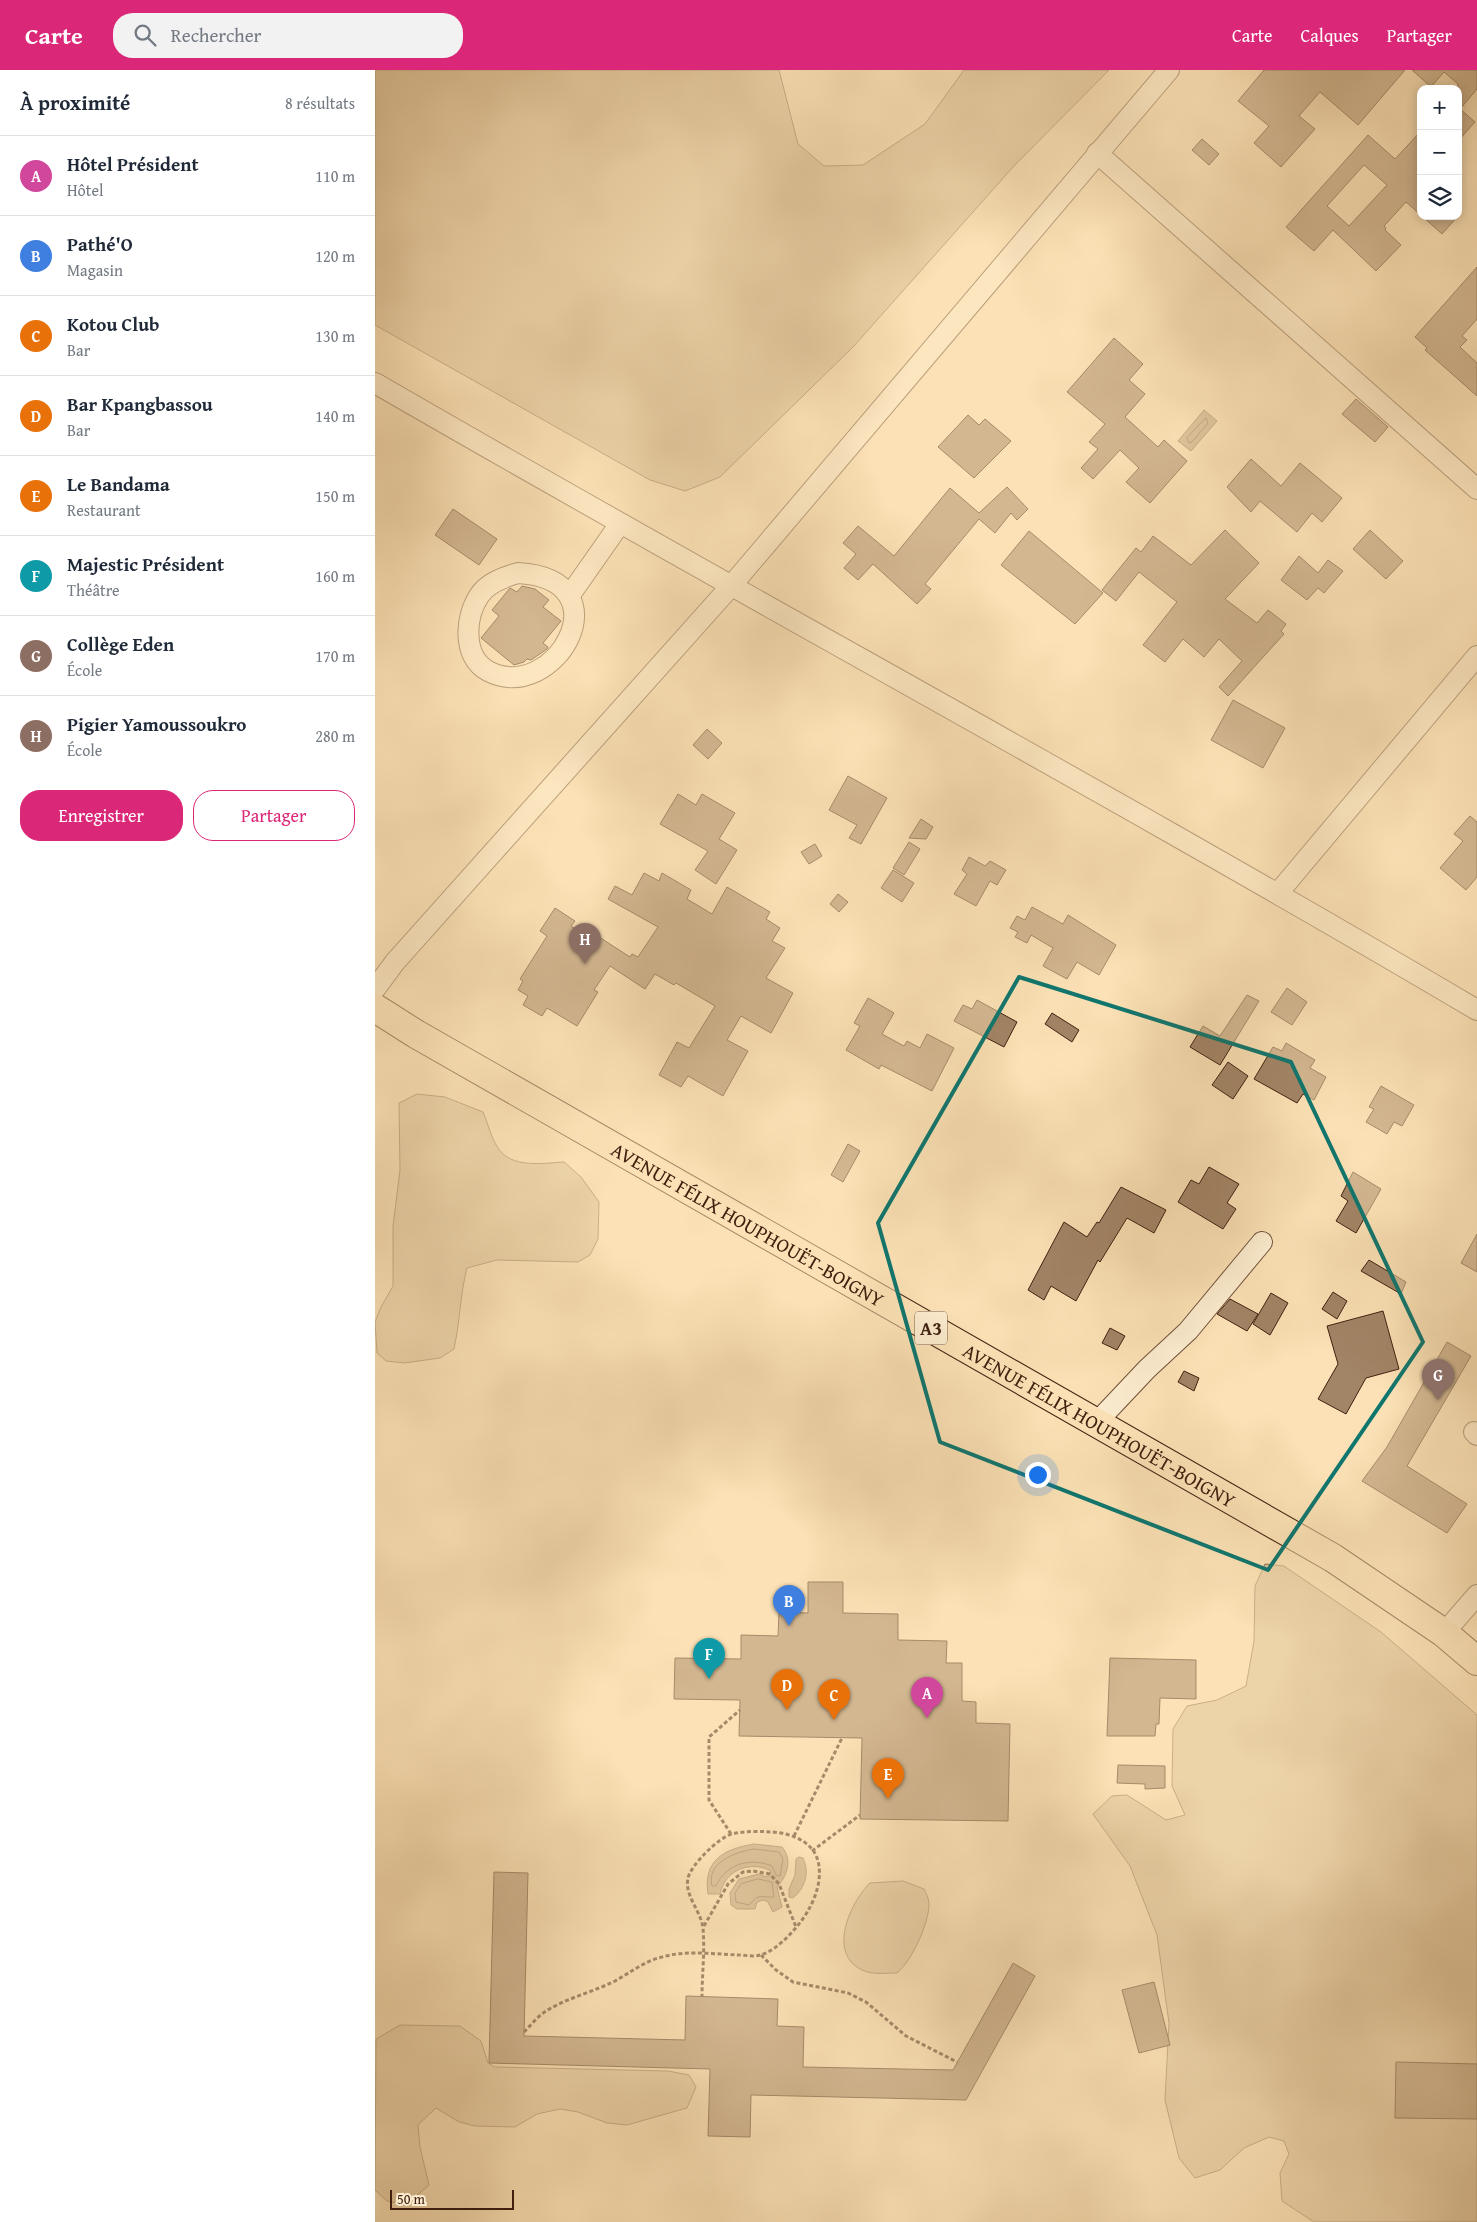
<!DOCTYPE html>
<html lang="fr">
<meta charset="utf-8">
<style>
body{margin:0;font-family:"Gentium Book Plus",serif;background:#f2f2f3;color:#1f2937}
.controls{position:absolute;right:15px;top:15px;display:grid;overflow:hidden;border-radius:10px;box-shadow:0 2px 12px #0003}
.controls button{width:45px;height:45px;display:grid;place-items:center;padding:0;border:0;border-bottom:1px solid #e0e1e3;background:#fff;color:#1f2937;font:25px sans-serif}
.scale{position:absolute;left:15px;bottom:12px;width:124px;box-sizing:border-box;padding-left:5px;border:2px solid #412010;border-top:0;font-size:14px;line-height:18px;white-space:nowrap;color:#412010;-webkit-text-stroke:4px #fceccf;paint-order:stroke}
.you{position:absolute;left:662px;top:1404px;width:18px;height:18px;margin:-12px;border:4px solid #fff;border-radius:50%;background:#1a73e8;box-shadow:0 0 0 8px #1a73e833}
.badge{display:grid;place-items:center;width:32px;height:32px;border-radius:50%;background:#db2777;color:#fff;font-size:16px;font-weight:700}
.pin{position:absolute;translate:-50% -41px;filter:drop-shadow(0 1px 2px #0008)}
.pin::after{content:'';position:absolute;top:26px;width:18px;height:15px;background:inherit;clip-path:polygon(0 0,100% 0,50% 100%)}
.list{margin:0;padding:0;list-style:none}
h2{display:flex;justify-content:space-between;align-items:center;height:65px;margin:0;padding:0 20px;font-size:21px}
h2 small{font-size:16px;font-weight:400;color:#747a83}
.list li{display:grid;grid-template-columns:32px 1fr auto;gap:15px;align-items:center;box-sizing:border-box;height:80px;padding:0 20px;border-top:1px solid #e0e1e3}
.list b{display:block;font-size:19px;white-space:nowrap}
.list p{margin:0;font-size:16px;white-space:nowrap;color:#747a83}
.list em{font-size:16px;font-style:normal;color:#747a83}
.actions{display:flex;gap:10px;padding:15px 20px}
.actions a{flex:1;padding:11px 0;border:1px solid #db2777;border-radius:20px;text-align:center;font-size:18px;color:#db2777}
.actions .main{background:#db2777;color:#fff}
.icon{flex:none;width:28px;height:28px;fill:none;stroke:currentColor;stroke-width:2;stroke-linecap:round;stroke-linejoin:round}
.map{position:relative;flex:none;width:1102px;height:2152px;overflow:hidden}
header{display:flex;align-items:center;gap:30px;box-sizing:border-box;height:70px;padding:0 25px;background:#db2777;color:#fff}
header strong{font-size:24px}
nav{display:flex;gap:28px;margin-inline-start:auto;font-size:18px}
.search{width:350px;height:45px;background:#f2f2f3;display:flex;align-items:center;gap:12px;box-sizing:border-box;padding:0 18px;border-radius:20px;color:#747a83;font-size:19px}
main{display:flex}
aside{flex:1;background:#fff}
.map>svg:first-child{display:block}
</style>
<header>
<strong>Carte</strong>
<div class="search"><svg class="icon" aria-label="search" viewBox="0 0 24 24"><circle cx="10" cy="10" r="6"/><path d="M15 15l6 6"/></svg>Rechercher</div>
<nav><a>Carte</a><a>Calques</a><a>Partager</a></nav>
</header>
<main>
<aside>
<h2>À proximité<small>8 résultats</small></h2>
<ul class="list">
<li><span class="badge" style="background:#d1479c">A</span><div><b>Hôtel Président</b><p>Hôtel</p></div><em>110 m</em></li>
<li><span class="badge" style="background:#3f7fe0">B</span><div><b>Pathé'O</b><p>Magasin</p></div><em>120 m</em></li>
<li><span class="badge" style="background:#e8710a">C</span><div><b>Kotou Club</b><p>Bar</p></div><em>130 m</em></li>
<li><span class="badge" style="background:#e8710a">D</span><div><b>Bar Kpangbassou</b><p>Bar</p></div><em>140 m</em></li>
<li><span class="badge" style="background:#e8710a">E</span><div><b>Le Bandama</b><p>Restaurant</p></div><em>150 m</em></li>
<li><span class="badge" style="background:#0f9aa8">F</span><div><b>Majestic Président</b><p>Théâtre</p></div><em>160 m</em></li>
<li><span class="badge" style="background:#8d6e63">G</span><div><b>Collège Eden</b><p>École</p></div><em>170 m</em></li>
<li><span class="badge" style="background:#8d6e63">H</span><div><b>Pigier Yamoussoukro</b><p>École</p></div><em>280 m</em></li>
</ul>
<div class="actions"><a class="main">Enregistrer</a><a>Partager</a></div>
</aside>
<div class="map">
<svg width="1102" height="2152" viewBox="0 0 1102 2152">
<rect width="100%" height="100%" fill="#fbe1b5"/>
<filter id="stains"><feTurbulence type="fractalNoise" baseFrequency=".004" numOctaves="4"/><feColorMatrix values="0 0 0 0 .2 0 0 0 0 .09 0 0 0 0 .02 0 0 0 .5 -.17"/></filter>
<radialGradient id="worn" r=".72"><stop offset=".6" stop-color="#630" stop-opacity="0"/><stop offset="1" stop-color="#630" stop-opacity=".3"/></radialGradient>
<g fill="#dbc099" stroke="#8e7054">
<path d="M 0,0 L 404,0 L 423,74 L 449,96 L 488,95 L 550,54 L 589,0 L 734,0 L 638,97 L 478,277 L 345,407 L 310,421 L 275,410 L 0,255 Z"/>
<path d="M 42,1024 L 70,1027 L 108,1042 C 113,1053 116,1068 123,1078 C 137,1099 168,1093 189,1092 L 206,1107 L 224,1132 L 223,1169 L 215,1185 L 203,1192 L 122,1190 L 92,1198 C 85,1225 85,1252 79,1279 L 65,1288 L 29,1293 L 11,1291 L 2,1283 L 0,1252 L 6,1237 L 18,1216 L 18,1156 L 25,1100 L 24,1033 Z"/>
<path d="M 890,1494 L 909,1496 L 1006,1562 L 1102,1645 L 1102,2152 L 939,2152 L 907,2131 L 905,2103 L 914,2084 L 909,2071 L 894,2067 L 869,2078 L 845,2100 L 820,2108 L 804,2088 L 790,2030 L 794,1953 L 782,1865 L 755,1796 L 718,1744 L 737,1726 L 752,1725 L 791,1750 L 810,1745 L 797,1716 L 798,1659 L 812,1636 L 842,1630 L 871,1616 L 879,1571 L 880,1516 Z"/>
<path d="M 528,1811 L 549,1819 C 551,1823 554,1829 554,1834 C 554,1853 537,1891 522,1903 C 512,1903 496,1905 487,1900 C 452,1883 475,1833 495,1813 Z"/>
<path d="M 25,1955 L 85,1956 L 106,1971 L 113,1993 L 120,1997 L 293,2001 L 314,2005 L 321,2017 L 312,2038 L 252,2055 L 232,2053 L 203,2042 L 185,2039 L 162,2044 L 140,2057 L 100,2056 L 84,2052 L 61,2038 L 43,2055 L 45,2077 L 54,2115 L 31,2135 L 12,2131 L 0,2120 L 1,1969 Z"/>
</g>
<g fill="#bc9f7d" stroke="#8b6c51">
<path d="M 829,340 L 842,351 L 816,381 L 803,371 Z"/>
<path d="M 379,1774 L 407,1777 C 418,1790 412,1806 402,1817 L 407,1837 L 398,1842 L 393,1832 L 389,1830 L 382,1832 L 380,1839 L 362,1839 L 356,1835 L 355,1823 L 364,1809 L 384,1804 L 392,1807 L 396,1801 C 375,1790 350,1800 345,1824 L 333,1824 C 328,1790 349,1779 379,1774 Z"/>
<path d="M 424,1787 L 428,1788 C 435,1803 430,1818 418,1828 L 414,1827 L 414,1819 L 420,1805 L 421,1789 Z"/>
</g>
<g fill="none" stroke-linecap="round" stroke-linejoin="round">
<g stroke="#7e6046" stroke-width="1">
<path d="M 831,348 L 833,353 L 817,372 L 814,373 L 812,368 Z"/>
<path d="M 379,1779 L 404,1782 L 408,1789 L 405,1806 L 401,1805 L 397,1796 C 375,1787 351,1794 341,1816 L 337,1816 C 331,1792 361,1782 379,1779 Z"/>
<path d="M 383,1809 L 397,1812 L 399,1827 C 385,1828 385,1822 374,1835 L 361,1832 L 360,1823 L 366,1814 Z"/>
</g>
</g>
<g fill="#a28466" stroke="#412010" fill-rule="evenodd">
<path d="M 889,0 L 1030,0 L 983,55 L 945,22 L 924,46 L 940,59 L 906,97 L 879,73 L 894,56 L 863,31 Z"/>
<path d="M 1037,0 L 1102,0 L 1102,19 L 1085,39 L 1100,52 L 1083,71 L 1083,14 L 1069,2 L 1056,17 Z"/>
<path d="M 1046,61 L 1046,145 L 1031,132 L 1009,156 L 1011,158 L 1010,160 L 1026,175 L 1001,201 L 958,160 L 939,181 L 911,157 L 993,65 L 1020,89 ZM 989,95 L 1012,115 L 974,156 L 952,136 Z"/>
<path d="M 827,69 L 844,84 L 834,95 L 817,80 Z"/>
<path d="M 1047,146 L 1083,146 L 1067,164 Z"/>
<path d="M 1102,197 L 1102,249 L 1087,266 L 1092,270 L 1085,277 L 1102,293 L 1102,326 L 1050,280 L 1052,278 L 1040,267 Z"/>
<path d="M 739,268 L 768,294 L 754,310 L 770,324 L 750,347 L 783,377 L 789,370 L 812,391 L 775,433 L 751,412 L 764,398 L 745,380 L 718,409 L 706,398 L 723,379 L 714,372 L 730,354 L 692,322 Z"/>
<path d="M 981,329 L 1013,357 L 1000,372 L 967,344 Z"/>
<path d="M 593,345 L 604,355 L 610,349 L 636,371 L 599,408 L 563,377 Z"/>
<path d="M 876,389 L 906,416 L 925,393 L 967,428 L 947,452 L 937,443 L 922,462 L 885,431 L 876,442 L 852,417 Z"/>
<path d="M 632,417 L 653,439 L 642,450 L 636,443 L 620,463 L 604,449 L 550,514 L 556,519 L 542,534 L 498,494 L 483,510 L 469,498 L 481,484 L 468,473 L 483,456 L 519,486 L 575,418 L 604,443 Z"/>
<path d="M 78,439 L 122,469 L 104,495 L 60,465 Z"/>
<path d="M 850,460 L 884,493 L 850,529 L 882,553 L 893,540 L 911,554 L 906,561 L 909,564 L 853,626 L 844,617 L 867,591 L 844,569 L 829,587 L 808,569 L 790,592 L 768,575 L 802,532 L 764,502 L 741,531 L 727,520 L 761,478 L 766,482 L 778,466 L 816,495 Z"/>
<path d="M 995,460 L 1028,491 L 1011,509 L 978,479 Z"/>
<path d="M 654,461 L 728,523 L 700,554 L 626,495 Z"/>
<path d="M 924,486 L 943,503 L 953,490 L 968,501 L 949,523 L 943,518 L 932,530 L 906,510 Z"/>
<path d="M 147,516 L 160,519 L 174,530 L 168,537 L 186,551 L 168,573 L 173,577 L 172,579 L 156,590 L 152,589 L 149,592 L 139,595 L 106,568 L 124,546 L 117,540 L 135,518 L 142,522 Z"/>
<path d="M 858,630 L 910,658 L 888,698 L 836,670 Z"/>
<path d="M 332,659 L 347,673 L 333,689 L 318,675 Z"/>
<path d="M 473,706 L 512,728 L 486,774 L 474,768 L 482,755 L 454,740 Z"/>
<path d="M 303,724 L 321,735 L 327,724 L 360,743 L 344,769 L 362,780 L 341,814 L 320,800 L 333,781 L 285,754 Z"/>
<path d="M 1095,746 L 1102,752 L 1102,807 L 1091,820 L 1065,798 L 1088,771 L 1079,764 Z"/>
<path d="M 546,749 L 558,757 L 551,769 L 534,768 Z"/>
<path d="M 534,772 L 545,779 L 529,805 L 518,798 Z"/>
<path d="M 440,774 L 447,786 L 434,794 L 426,782 Z"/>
<path d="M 594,787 L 610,796 L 615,791 L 631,800 L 622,815 L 615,811 L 601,836 L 579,824 L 592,804 L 587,800 Z"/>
<path d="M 518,800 L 539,813 L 527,832 L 506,818 Z"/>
<path d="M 269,803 L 284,811 L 287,803 L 316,820 L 312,829 L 337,844 L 352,817 L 395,842 L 391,849 L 405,858 L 397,871 L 410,878 L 391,908 L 418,923 L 396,963 L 366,946 L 352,970 L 373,981 L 348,1026 L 313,1006 L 306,1017 L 284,1005 L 302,972 L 314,978 L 340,936 L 301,913 L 299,915 L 280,904 L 270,919 L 235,896 L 219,920 L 223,922 L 202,956 L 172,938 L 167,946 L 148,935 L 153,926 L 143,920 L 148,911 L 145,909 L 172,866 L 165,861 L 180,838 L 200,851 L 196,856 L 217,870 L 221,865 L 255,887 L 257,884 L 263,887 L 283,857 L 233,829 L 240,816 L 257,825 Z"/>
<path d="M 463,824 L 473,832 L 464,842 L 455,834 Z"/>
<path d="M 657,837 L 688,854 L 693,845 L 741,875 L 724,905 L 702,892 L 692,909 L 668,896 L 678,878 L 656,865 L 652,873 L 640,867 L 643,862 L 635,858 L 642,846 L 650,850 Z"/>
<path d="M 912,918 L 932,932 L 917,955 L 896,942 Z"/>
<path d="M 872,925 L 884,931 L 845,995 L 815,977 L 828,956 L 845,966 Z"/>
<path d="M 493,928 L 519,943 L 507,964 L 529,976 L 532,971 L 545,978 L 552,964 L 579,978 L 557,1021 L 506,995 L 504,999 L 471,980 L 485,956 L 479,953 Z"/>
<path d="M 602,930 L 642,952 L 629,977 L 579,951 L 588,935 L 597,939 Z"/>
<path d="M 677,943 L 704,960 L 697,972 L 670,954 Z"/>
<path d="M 911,973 L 940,990 L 935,998 L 951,1007 L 939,1030 L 928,1024 L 922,1033 L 879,1009 L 898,977 L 907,981 Z"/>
<path d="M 853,992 L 873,1006 L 858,1029 L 837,1015 Z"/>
<path d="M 1006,1016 L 1039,1035 L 1027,1056 L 1019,1052 L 1012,1064 L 991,1052 L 999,1039 L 994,1037 Z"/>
<path d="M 473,1074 L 485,1081 L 468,1112 L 456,1105 Z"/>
<path d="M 834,1097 L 864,1114 L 852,1133 L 861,1139 L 848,1159 L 803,1132 L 816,1110 L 824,1114 Z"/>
<path d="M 978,1102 L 1006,1119 L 981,1163 L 961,1151 L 973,1131 L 966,1126 Z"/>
<path d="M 746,1117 L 791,1140 L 779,1163 L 752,1148 L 725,1192 L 723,1190 L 701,1231 L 676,1216 L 669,1230 L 653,1220 L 689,1152 L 712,1167 L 722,1152 L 724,1153 Z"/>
<path d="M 1102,1164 L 1102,1202 L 1086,1193 Z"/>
<path d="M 994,1190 L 1031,1212 L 1026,1224 L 986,1201 Z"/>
<path d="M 958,1222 L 972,1231 L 962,1249 L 947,1239 Z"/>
<path d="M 896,1223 L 913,1233 L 895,1265 L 878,1254 Z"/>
<path d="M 855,1229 L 883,1244 L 872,1261 L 842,1244 Z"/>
<path d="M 1008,1241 L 1024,1299 L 991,1308 L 971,1344 L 943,1329 L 963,1294 L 952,1256 Z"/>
<path d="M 735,1258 L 750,1266 L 742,1280 L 727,1273 Z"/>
<path d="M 1072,1272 L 1096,1286 L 1032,1396 L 1092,1434 L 1072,1463 L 987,1411 L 1012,1377 Z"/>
<path d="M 809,1301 L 824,1308 L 819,1321 L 803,1312 Z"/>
<path d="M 433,1512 L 468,1512 L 468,1543 L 523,1544 L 523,1570 L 572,1571 L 571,1593 L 587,1593 L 587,1631 L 601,1632 L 601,1653 L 635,1654 L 633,1751 L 485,1749 L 487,1668 L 364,1666 L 365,1630 L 299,1629 L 300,1588 L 366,1589 L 366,1565 L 403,1566 L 404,1542 L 433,1543 Z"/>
<path d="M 735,1588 L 821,1590 L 821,1629 L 785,1628 L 784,1654 L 781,1654 L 780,1666 L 732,1666 Z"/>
<path d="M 743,1695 L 790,1696 L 790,1718 L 770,1719 L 770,1714 L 742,1713 Z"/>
<path d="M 119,1802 L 153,1803 L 149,1966 L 310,1970 L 311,1926 L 403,1929 L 402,1956 L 429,1957 L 428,1997 L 578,2000 L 638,1893 L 660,1906 L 591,2030 L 376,2025 L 375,2067 L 333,2066 L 335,1999 L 114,1993 Z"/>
<path d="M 779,1912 L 795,1975 L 764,1983 L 747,1920 Z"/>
<path d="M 1021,1992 L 1102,1994 L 1102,2049 L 1020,2048 Z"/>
</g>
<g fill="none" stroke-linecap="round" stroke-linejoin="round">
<g stroke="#705039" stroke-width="22">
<g id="minor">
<path d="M 722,83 L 1102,419"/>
<path d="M 0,313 C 366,525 738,725 1102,940"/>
<path d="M 143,503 C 252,509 180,636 113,601 C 87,587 90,547 104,526 C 112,513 129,507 143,503 Z"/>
<path d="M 195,525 L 244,455"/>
<path d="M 903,823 L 1102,586"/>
<path d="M 0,919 L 20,892 L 356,516 L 794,0"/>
<path d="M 722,1352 L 772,1299 L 813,1261 L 887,1172"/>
<path d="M 1099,1362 L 1102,1365"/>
<path d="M 1069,1563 L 1102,1525"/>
</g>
</g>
<g stroke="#412010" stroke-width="30">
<g id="highway">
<path id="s1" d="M 0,938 L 41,964 L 958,1488 L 1069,1563 L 1102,1591"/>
</g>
</g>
<g stroke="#412010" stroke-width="3" stroke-dasharray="4 2.5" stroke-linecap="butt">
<path d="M 356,1764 L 334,1730 L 334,1667 L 365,1640"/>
<path d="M 419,1766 L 467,1668"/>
<path d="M 437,1781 L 485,1745"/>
<path d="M 329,1856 L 353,1814 L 368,1802 L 378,1801 L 395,1804 L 404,1814 L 421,1857"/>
<path d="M 386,1885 L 401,1900 L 418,1912 L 473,1923 L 491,1932 L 531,1966 L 582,1992"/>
<path d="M 149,1962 C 156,1955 163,1946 171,1941 C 192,1928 218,1922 240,1911 C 256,1902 270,1891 287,1887 C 311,1880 338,1884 363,1885 C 369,1885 379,1887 385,1885 C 403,1881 426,1854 434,1839 C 442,1825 448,1804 442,1788 C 436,1770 412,1762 395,1762 C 383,1761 370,1761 357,1764 C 344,1767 316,1795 313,1808 C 309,1826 327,1842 328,1859 C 330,1881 327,1904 327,1927"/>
</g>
<use href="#minor" stroke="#fceccf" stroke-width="20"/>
<use href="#highway" stroke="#fbe1b5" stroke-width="28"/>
</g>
<path d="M0 0H1102V2152H0ZM 644,907 L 916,992 L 1048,1272 L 893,1500 L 565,1372 L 503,1153 Z" fill="#fbe1b5" fill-opacity=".55" fill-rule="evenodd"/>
<path fill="none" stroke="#0f766e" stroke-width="4" stroke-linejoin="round" d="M 644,907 L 916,992 L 1048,1272 L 893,1500 L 565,1372 L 503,1153 Z"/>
<g text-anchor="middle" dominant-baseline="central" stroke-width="4.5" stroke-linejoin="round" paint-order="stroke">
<rect fill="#fceccf" stroke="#795d49" stroke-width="1" x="540" y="1241.5" width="32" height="33" rx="4"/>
<g font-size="19" font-weight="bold" fill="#412010">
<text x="556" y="1258">A3</text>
</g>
<g font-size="20" fill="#412010" stroke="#fceccf">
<text stroke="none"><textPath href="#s1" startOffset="431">AVENUE FÉLIX HOUPHOUËT-BOIGNY</textPath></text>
<text stroke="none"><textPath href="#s1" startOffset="836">AVENUE FÉLIX HOUPHOUËT-BOIGNY</textPath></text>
</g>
</g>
<rect width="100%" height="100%" filter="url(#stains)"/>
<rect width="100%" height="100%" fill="url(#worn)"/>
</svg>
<div class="controls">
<button>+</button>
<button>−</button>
<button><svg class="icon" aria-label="layers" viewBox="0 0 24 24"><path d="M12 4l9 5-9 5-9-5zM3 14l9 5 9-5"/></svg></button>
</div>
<div class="scale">50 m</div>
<div class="you"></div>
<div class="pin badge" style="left:552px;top:1648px;background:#d1479c">A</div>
<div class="pin badge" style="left:414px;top:1556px;background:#3f7fe0">B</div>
<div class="pin badge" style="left:459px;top:1650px;background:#e8710a">C</div>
<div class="pin badge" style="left:412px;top:1640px;background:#e8710a">D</div>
<div class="pin badge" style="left:513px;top:1729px;background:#e8710a">E</div>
<div class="pin badge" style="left:334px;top:1609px;background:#0f9aa8">F</div>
<div class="pin badge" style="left:1063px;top:1330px;background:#8d6e63">G</div>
<div class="pin badge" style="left:210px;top:894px;background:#8d6e63">H</div>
</div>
</main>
